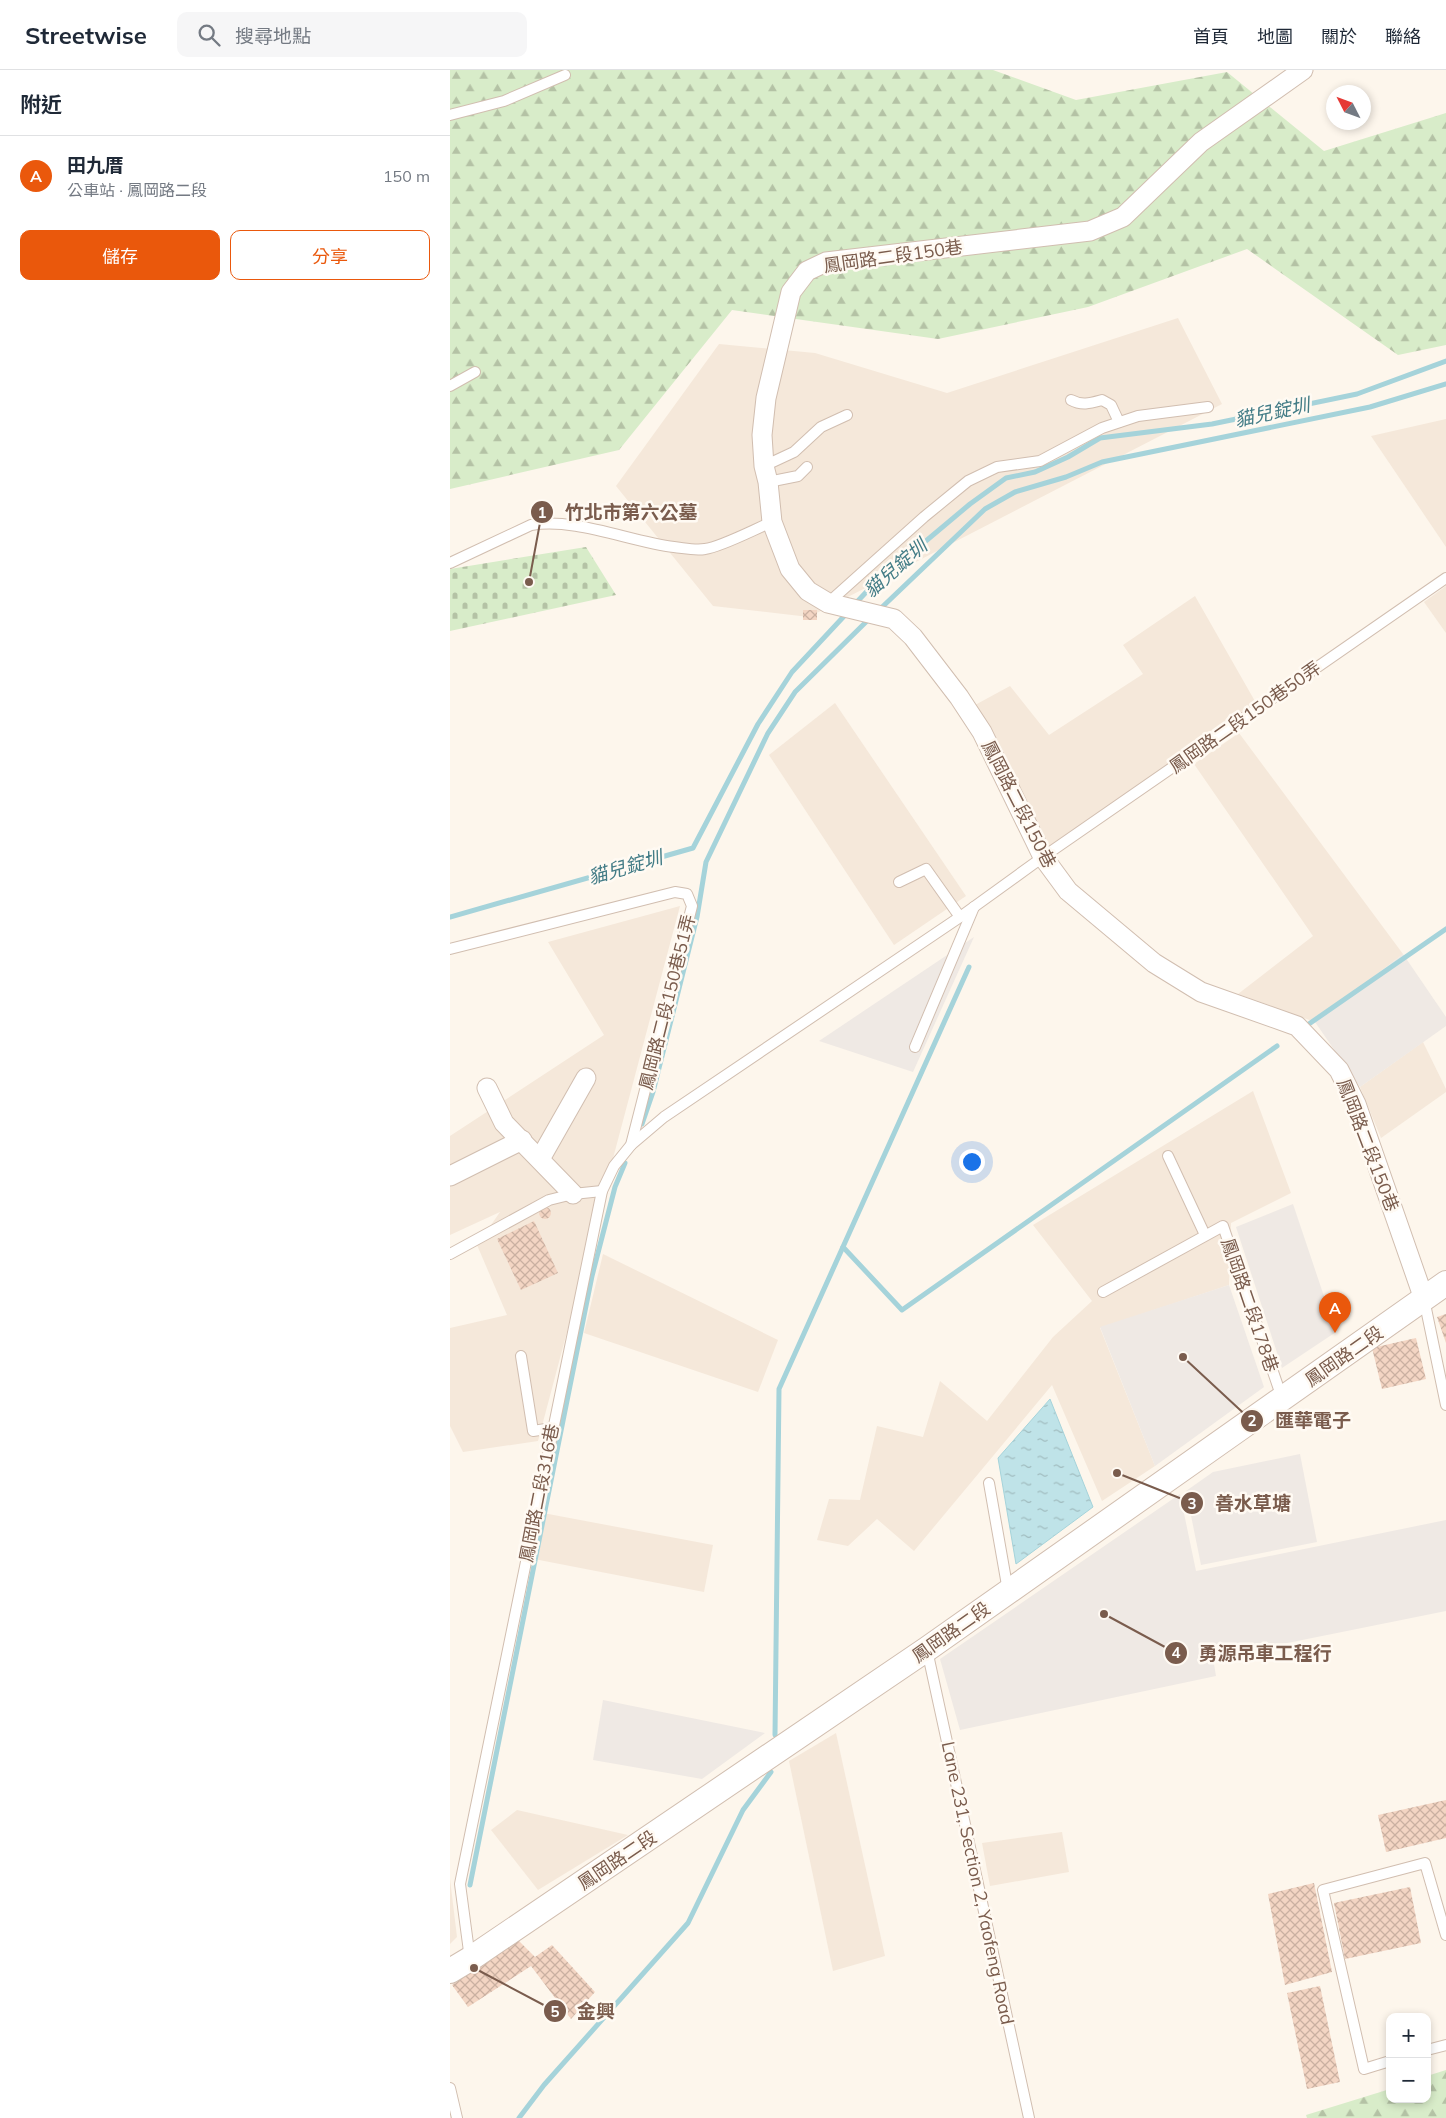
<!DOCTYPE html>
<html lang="zh-TW">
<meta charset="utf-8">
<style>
body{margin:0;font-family:Mulish,"Noto Sans TC",sans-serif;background:#f6f6f7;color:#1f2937}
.controls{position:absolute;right:15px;bottom:15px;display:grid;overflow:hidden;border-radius:10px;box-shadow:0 2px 8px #0003}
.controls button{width:45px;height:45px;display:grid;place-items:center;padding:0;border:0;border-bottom:1px solid #e0e1e3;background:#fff;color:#1f2937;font:25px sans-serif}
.compass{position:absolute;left:876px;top:15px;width:45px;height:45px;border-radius:50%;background:#fff;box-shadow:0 2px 8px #0003;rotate:312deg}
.you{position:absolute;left:521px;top:1091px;width:18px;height:18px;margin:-12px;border:4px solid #fff;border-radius:50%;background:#1a73e8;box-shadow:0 0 0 8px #1a73e833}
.badge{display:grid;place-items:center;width:32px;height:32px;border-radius:50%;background:#ea580c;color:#fff;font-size:16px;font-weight:700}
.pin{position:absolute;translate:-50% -41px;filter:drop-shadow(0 1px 2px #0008)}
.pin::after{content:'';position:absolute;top:26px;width:18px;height:15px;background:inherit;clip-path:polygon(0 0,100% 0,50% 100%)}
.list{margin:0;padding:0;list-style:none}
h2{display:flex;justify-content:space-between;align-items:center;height:65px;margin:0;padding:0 20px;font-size:21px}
h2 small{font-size:16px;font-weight:400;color:#747a83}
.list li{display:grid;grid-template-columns:32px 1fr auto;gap:15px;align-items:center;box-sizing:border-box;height:80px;padding:0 20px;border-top:1px solid #e0e1e3}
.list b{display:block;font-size:19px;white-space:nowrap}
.list p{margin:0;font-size:16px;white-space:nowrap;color:#747a83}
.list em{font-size:16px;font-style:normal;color:#747a83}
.actions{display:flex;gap:10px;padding:15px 20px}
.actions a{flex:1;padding:11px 0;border:1px solid #ea580c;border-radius:10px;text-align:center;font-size:18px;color:#ea580c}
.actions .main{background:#ea580c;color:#fff}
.icon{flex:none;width:28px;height:28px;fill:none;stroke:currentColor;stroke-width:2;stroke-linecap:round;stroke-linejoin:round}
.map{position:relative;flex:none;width:996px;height:2048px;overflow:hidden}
header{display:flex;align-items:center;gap:30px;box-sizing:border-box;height:70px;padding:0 25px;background:#fff;border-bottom:1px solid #e0e1e3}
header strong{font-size:24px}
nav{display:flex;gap:28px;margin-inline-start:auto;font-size:18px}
.search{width:350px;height:45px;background:#f6f6f7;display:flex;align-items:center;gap:12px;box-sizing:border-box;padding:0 18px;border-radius:10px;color:#747a83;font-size:19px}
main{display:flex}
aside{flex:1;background:#fff}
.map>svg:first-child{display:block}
</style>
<header>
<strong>Streetwise</strong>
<div class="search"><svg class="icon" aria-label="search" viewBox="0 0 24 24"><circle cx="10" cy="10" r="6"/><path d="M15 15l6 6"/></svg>搜尋地點</div>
<nav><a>首頁</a><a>地圖</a><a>關於</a><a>聯絡</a></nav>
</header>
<main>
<aside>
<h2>附近<small></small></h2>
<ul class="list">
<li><span class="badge">A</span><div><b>田九厝</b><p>公車站 · 鳳岡路二段</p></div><em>150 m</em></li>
</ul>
<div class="actions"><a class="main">儲存</a><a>分享</a></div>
</aside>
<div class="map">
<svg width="996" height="2048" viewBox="0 0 996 2048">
<defs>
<pattern id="forest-firs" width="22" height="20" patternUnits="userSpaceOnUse" patternTransform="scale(1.25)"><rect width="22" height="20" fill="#d8ecc9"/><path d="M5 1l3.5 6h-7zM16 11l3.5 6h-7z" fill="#b4c2a5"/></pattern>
<pattern id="cemetery-stones" width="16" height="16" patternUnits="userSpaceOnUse" patternTransform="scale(1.25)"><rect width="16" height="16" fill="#d8ecc9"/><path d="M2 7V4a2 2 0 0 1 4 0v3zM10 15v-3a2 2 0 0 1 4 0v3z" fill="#b4c2a5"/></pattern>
<pattern id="water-ripples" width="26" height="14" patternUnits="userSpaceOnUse" patternTransform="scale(1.25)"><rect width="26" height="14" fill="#bfe3e8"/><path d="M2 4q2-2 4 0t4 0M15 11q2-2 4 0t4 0" fill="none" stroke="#a0bbbe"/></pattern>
<pattern id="building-cross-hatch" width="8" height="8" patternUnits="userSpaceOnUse" patternTransform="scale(1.25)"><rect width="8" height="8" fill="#f3d5c3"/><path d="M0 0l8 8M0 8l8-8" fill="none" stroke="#cab0a1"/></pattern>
</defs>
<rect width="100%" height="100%" fill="#fdf6ec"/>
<g fill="#f5e8da">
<path d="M 728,248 L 772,334 L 359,547 L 263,536 L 166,416 L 269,274 L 365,283 L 497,323 Z"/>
<path d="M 996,349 L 996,477 L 921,366 Z"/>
<path d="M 996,516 L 996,563 L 974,532 Z"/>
<path d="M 745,526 L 806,633 L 596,780 L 525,635 L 560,616 L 599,665 L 693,604 L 673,575 Z"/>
<path d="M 385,633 L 516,826 L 444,875 L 319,685 Z"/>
<path d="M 789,663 L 953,884 L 865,952 L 788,924 L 863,866 L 744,694 Z"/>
<path d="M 230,836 L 88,1371 L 13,1382 L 0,1356 L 0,1258 L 57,1245 L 27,1175 L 50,1142 L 0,1165 L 0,1066 L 154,965 L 98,872 Z"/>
<path d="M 973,972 L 996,1019 L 996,1022 L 931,1068 L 910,1017 Z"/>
<path d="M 803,1021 L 841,1123 L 781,1153 L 779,1215 L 650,1258 L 705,1396 L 652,1431 L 602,1315 L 464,1481 L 427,1449 L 398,1476 L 367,1470 L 379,1429 L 410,1430 L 427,1356 L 473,1367 L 490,1311 L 537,1351 L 603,1267 L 642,1231 L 583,1155 Z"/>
<path d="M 153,1184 L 328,1270 L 308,1322 L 134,1263 Z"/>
<path d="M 93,1443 L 263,1475 L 254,1522 L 84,1489 Z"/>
<path d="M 386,1663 L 435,1886 L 383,1901 L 339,1691 Z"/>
<path d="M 67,1740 L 178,1765 L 88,1820 L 41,1760 Z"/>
<path d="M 612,1762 L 619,1802 L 540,1816 L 532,1773 Z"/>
<path d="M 0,1809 L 7,1867 L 0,1874 Z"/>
</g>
<g fill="#efe9e4">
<path d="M 524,867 L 463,1002 L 369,971 Z"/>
<path d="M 953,884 L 996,947 L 996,956 L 910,1017 L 865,952 Z"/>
<path d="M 843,1134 L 886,1262 L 832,1298 L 786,1157 Z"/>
<path d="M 779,1215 L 814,1317 L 705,1396 L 650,1257 Z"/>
<path d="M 850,1384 L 867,1472 L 751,1495 L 736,1421 L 763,1402 Z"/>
<path d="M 730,1424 L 746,1501 L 996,1450 L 996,1541 L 763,1588 L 766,1606 L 510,1660 L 490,1589 Z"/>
<path d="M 153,1630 L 315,1663 L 252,1709 L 143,1690 Z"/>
</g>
<g fill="url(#forest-firs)">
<path d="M 0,0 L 543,0 L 626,30 L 777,2 L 874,81 L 996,43 L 996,275 L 948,285 L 797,179 L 638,237 L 488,269 L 282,240 L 169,380 L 0,419 Z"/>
<path d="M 996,2000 L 996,2048 L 857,2048 L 856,2045 L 940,2019 L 940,2029 L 977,2029 L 977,2006 Z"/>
</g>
<path fill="url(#cemetery-stones)" d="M 136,477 L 166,525 L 0,561 L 0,499 Z"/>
<path fill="url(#water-ripples)" stroke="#a5d3da" d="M 600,1329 L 643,1437 L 566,1494 L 548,1388 Z"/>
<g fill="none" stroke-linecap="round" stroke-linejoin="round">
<g stroke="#a5d3da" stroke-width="5">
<path d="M 404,535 L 421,517 L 520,434 L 556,408 L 585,402 L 618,387 L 650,368 L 762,354 L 907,324 L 996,291"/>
<path d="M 428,541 L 535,439 L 565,422 L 616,407 L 652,392 L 920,337 L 996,314"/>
<path d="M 0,847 L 243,778 L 308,654 L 342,602 L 397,543"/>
<path d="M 856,956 L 996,859"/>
<path d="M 192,1054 L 203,1022 L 247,847 L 256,792 L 318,663 L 345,622 L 420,548"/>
<path d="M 393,1177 L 452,1240 L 827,976"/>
<path d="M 325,1665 L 329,1319 L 519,897"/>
<path d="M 20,1815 L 142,1206 L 165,1117 L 175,1093"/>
<path d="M 69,2048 L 94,2015 L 238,1853 L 293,1740 L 321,1702"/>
</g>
</g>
<g fill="url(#building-cross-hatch)">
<rect x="353" y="540" width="14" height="10"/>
<circle cx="95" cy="1143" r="6"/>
<path d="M 84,1151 L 108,1203 L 71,1220 L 47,1169 Z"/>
<path d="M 996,1244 L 996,1273 L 987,1247 Z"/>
<path d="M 966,1268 L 976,1309 L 932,1319 L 922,1278 Z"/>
<path d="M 996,1730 L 996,1768 L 936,1782 L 928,1745 Z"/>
<path d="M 864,1813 L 882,1902 L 835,1915 L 818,1824 Z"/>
<path d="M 960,1817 L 971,1873 L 895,1889 L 884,1833 Z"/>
<path d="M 68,1870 L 85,1887 L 102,1875 L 145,1922 L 121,1949 L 81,1896 L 18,1937 L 2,1915 Z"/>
<path d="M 870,1916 L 890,2012 L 857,2019 L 837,1923 Z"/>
</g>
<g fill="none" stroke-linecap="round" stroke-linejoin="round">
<g stroke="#d1beb0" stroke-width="12">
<g id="service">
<path d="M 0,45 L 54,31 L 115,5"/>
<path d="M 0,316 L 25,302"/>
<path d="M 621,330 C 632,336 641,333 652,330 L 661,335 L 669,352"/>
<path d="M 314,396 L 344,382 L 371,357 L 397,345"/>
<path d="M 318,412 L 348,406 L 357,397"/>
<path d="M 0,493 L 81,455 C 124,447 181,472 224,477 C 234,478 245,481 255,479 C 271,477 305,459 322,452"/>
<path d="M 378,533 L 474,447 L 518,411 L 547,397 L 590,391 L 652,358 L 688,346 L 758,337"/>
<path d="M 449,812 L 476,799 L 510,847"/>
<path d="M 0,879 L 225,822 L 237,824 L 242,836 L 181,1075 L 164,1096 L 152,1121 L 10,1814 L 20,1889"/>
<path d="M 465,977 L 524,837"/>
<path d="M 181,1075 L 214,1047 L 510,847 L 593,787 L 996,508"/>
<path d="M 718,1086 L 755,1165"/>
<path d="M 0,1184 L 99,1130 L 123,1124 L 152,1121"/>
<path d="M 653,1222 L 773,1156 L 832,1328"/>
<path d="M 974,1229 L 996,1335"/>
<path d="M 71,1286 L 83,1361 L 102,1358"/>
<path d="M 539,1413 L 558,1521"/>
<path d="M 477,1580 L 579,2048"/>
<path d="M 977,1980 L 996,1975"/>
<path d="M 940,1991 L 914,1999 L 873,1820 L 975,1793 L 996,1865"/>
<path d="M 0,2018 L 7,2048"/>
</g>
</g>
<g stroke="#d1beb0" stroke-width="21">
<g id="minor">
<path d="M 853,0 L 751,72 L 673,147 L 640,161 L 376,192 L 357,201 L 341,222 L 316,328 L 312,365 L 314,396 L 318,412 L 322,452 L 340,499 L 358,521 L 378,533 L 444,549 L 463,567 L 509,627 L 532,662 L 593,787 L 618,821 L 704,893 L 751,922 L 847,956 L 889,1000 L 906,1034 L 974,1229"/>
<path d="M 37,1018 L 54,1053 L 123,1124"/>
<path d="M 90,1089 L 136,1008"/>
<path d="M 0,1106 L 72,1070"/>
</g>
</g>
<g stroke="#d1beb0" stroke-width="26">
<path id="tertiary" d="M 0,1901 L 20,1889 L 477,1579 L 996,1213"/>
</g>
<use href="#service" stroke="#fff" stroke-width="10"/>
<use href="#minor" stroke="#fff" stroke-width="19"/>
<use href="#tertiary" stroke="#fff" stroke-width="24"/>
</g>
<g text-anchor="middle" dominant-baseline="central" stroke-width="5" stroke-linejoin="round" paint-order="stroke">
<g font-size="18" fill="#7a5c4d" stroke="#fffaf3">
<text transform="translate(443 186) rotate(-8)">鳳岡路二段150巷</text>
<text transform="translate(795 647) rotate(-35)">鳳岡路二段150巷50弄</text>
<text transform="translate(569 734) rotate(63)">鳳岡路二段150巷</text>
<text transform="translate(217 932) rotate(-76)">鳳岡路二段150巷51弄</text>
<text transform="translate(918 1075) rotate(69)">鳳岡路二段150巷</text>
<text transform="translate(800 1235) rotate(71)">鳳岡路二段178巷</text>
<text transform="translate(894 1286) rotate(-35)">鳳岡路二段</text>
<text transform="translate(89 1423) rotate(-79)">鳳岡路二段316巷</text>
<text transform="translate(501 1562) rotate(-35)">鳳岡路二段</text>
<text transform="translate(167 1790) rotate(-34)">鳳岡路二段</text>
<text transform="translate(528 1813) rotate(78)">Lane 231, Section 2, Yaofeng Road</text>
</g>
<g font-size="19" font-style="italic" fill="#437c86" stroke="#fffaf3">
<text transform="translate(822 342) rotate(-12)">貓兒錠圳</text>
<text transform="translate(445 498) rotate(-41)">貓兒錠圳</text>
<text transform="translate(175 797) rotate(-16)">貓兒錠圳</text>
</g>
</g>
<path fill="none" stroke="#7a5c4d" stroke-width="2" d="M79 512L92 442M733 1287L802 1351M667 1403L742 1433M654 1544L726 1583M24 1898L105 1941"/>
<g fill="#7a5c4d" stroke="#fffaf3" stroke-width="2">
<circle cx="79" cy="512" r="5"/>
<circle cx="733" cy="1287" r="5"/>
<circle cx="667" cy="1403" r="5"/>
<circle cx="654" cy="1544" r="5"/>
<circle cx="24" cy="1898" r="5"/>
<circle cx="92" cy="442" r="12"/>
<circle cx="802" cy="1351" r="12"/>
<circle cx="742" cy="1433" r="12"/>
<circle cx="726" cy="1583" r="12"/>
<circle cx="105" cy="1941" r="12"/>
</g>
<g font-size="15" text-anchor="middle" font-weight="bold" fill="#fff">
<text x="92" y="448">1</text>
<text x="802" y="1356">2</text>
<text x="742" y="1439">3</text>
<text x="726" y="1588">4</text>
<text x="105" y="1947">5</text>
</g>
<g font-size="19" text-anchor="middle" font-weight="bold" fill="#7a5c4d" stroke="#fffaf3" stroke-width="5" stroke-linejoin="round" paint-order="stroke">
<text x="181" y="449">竹北市第六公墓</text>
<text x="863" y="1357">匯華電子</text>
<text x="803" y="1440">善水草塘</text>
<text x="815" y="1590">勇源吊車工程行</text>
<text x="146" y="1948">金興</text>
</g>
</svg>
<div class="controls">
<button>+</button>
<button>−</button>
</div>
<svg class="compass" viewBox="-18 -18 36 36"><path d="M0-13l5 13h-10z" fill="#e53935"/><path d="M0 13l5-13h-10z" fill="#747a83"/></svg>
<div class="you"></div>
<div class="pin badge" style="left:885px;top:1263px">A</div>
</div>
</main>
